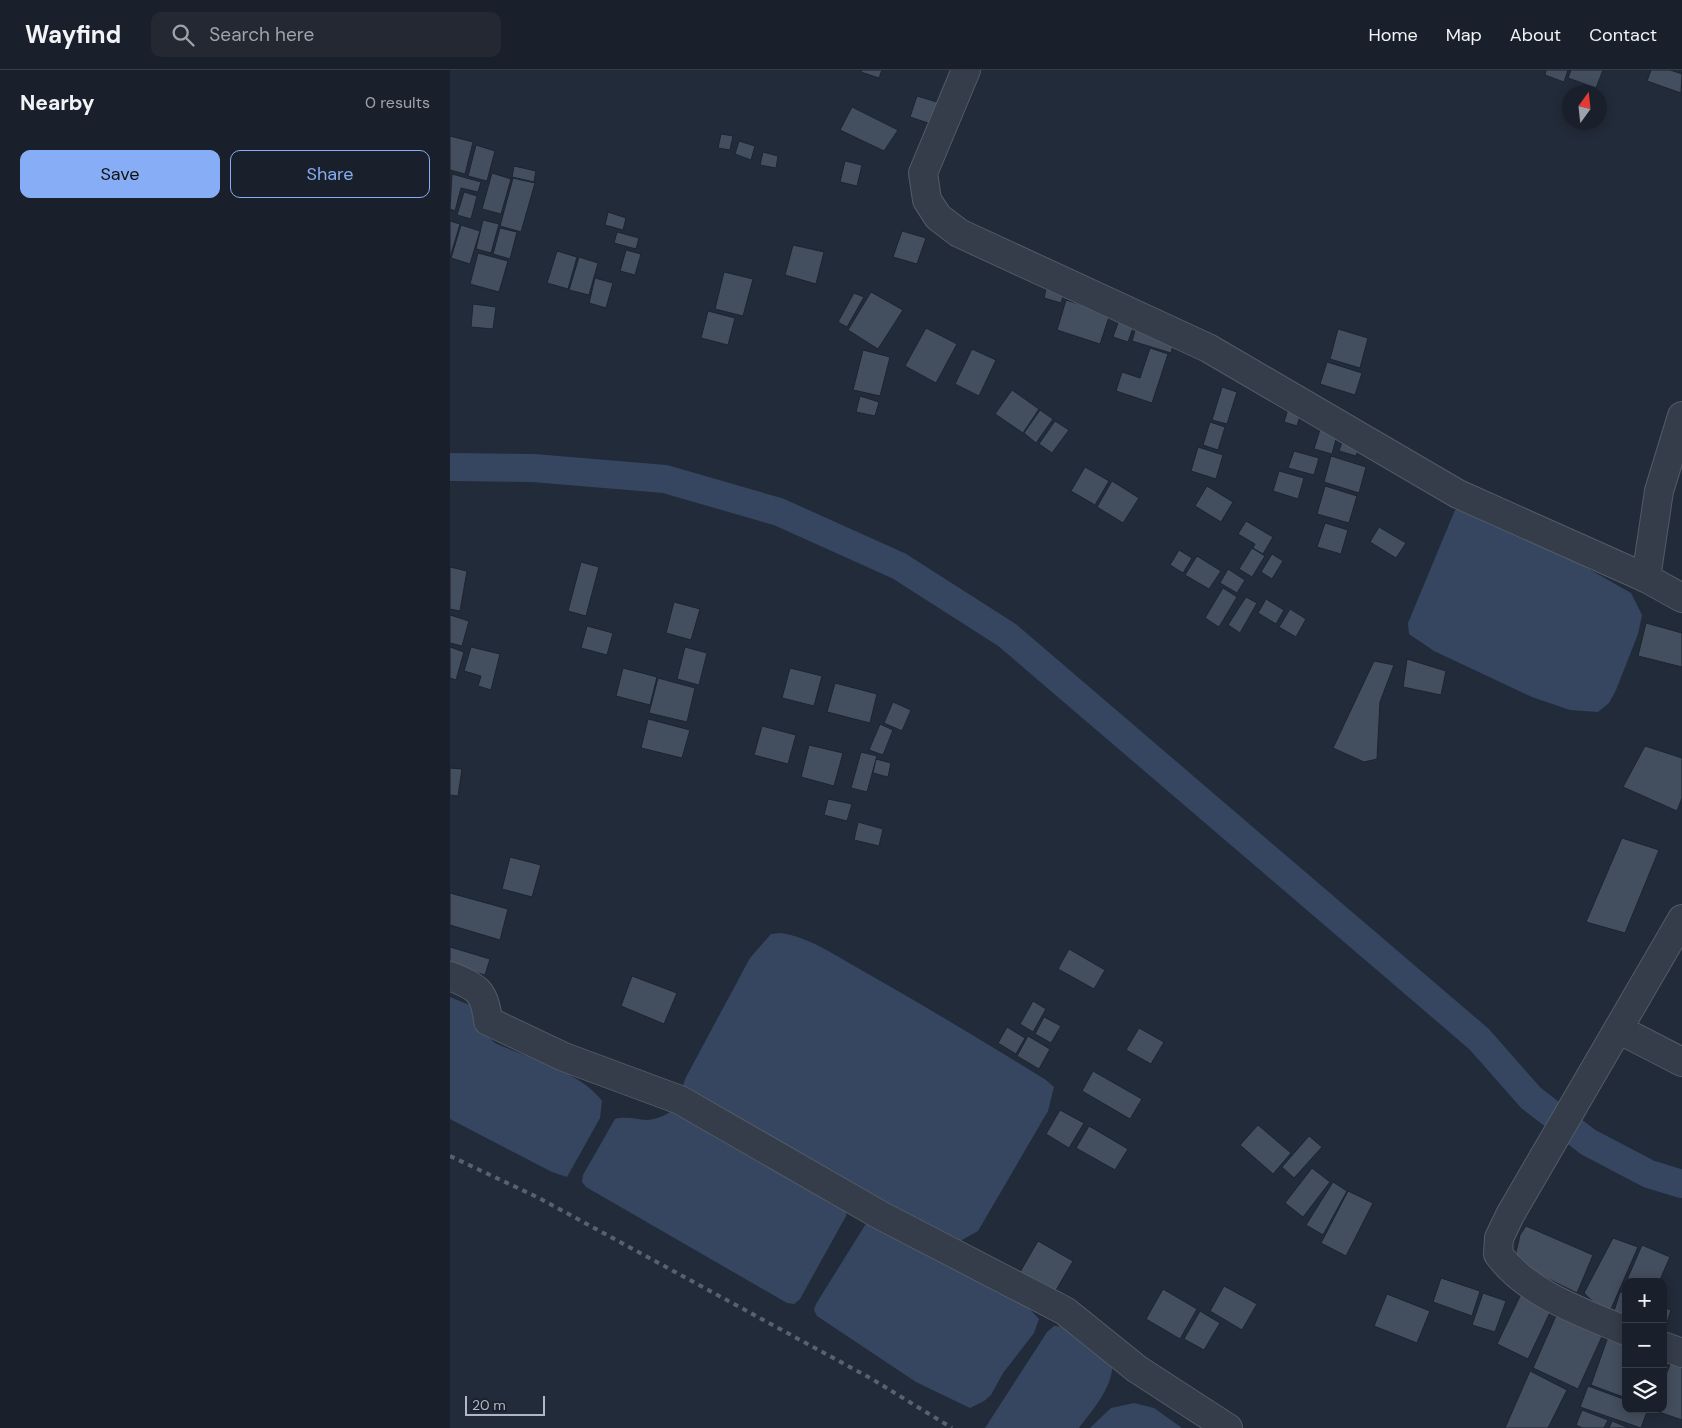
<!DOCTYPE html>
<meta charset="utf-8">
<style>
body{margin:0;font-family:"DM Sans",sans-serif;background:#232833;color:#f1f3f6}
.controls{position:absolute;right:15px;bottom:15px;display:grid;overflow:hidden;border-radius:10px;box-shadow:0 2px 12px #0003}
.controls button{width:45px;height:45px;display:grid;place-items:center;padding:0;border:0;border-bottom:1px solid #383e47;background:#1a202b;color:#f1f3f6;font:25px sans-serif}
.compass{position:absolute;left:1112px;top:15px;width:45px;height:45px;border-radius:50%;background:#1a202b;box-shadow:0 2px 12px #0003;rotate:15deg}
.scale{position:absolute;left:15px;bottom:12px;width:80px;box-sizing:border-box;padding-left:5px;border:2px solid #b0b8c6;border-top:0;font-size:14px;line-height:18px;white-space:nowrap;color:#b0b8c6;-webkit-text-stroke:4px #1b222e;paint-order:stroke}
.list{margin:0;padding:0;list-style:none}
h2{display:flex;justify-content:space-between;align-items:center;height:65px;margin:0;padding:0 20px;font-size:21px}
h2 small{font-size:16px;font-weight:400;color:#9fa3a9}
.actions{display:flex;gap:10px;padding:15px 20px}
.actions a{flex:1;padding:11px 0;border:1px solid #86adf5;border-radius:10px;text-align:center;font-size:18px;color:#86adf5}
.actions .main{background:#86adf5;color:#111}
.icon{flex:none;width:28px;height:28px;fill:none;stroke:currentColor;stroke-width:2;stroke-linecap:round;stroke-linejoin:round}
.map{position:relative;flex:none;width:1232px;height:1358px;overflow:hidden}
header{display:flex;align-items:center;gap:30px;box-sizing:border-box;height:70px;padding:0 25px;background:#1a202b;border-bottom:1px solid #383e47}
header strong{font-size:24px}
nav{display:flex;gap:28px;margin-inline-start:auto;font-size:18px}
.search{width:350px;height:45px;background:#232833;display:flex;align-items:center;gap:12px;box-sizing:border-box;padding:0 18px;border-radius:10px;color:#9fa3a9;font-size:19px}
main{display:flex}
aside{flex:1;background:#1a202b}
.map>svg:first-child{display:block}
</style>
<header>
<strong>Wayfind</strong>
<div class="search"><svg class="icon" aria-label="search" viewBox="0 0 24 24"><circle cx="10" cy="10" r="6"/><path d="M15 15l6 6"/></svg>Search here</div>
<nav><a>Home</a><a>Map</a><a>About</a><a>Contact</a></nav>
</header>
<main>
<aside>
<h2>Nearby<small>0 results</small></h2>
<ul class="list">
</ul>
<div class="actions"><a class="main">Save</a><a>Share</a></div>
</aside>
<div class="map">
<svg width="1232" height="1358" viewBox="0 0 1232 1358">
<rect width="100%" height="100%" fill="#222b39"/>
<g fill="#364660">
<path d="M 1005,440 L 1011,440 L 1123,490 L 1181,523 L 1192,545 L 1188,564 L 1166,620 L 1159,633 L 1148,642 L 1120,640 L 1082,627 L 984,581 L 959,564 L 958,553 Z"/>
<path d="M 331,863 C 359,867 388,887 413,901 C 475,936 536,973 596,1010 L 604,1017 L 598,1041 L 528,1161 L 512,1170 L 495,1171 L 236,1022 L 233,1016 L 235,1009 L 300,888 L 321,864 Z"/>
<path d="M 0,927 L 22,936 L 35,964 L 45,973 C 78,988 131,1002 152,1031 L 150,1048 L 117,1107 L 102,1102 L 0,1049 Z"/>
<path d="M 220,1042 L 230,1044 L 397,1139 L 396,1146 L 350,1229 L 344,1234 L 337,1233 L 136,1117 L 132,1112 L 133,1105 L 165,1049 C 188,1044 194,1058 220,1042 Z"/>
<path d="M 417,1152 L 569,1228 L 589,1249 L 584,1263 L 553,1303 L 541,1325 L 534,1331 L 520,1338 L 466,1312 L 367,1246 L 364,1240 L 366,1234 Z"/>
<path d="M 604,1256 L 619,1257 L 662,1291 C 665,1315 643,1339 629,1358 L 535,1358 L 597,1262 Z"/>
<path d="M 684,1333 L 704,1338 L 732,1358 L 640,1358 L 661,1338 Z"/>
</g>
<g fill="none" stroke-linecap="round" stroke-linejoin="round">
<path stroke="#364660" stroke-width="28" d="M 0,397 L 83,398 L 215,409 L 329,442 L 449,496 L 557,565 L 1029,969 L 1081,1028 L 1138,1072 L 1199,1104 L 1232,1114"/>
</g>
<g fill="#434e5e" stroke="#1d2430">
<path d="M 412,0 L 432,0 L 429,8 L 411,2 Z"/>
<path d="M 1096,0 L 1118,0 L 1114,12 L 1095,5 Z"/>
<path d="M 1121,0 L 1153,0 L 1146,18 L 1118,8 Z"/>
<path d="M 1201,0 L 1220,0 L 1232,4 L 1231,23 L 1197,11 Z"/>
<path d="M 467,26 L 497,35 L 490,57 L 460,47 Z"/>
<path d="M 402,37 L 448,60 L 434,81 L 390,60 Z"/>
<path d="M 271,64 L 283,66 L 280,80 L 268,78 Z"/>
<path d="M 0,66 L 23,72 L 15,104 L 0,100 Z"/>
<path d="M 289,71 L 305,76 L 301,90 L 285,84 Z"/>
<path d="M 26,75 L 45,81 L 37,111 L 18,106 Z"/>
<path d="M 313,82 L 328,86 L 326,98 L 310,95 Z"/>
<path d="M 395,91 L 412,95 L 407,116 L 390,112 Z"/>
<path d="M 64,96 L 86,101 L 84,112 L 62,107 Z"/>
<path d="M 42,103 L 61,109 L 51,144 L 32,139 Z"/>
<path d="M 2,104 L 31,112 L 28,122 L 11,118 L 5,141 L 0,139 Z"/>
<path d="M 63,108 L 85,113 L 71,162 L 50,156 Z"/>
<path d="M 14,122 L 27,126 L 21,149 L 7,145 Z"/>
<path d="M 158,142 L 176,148 L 173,160 L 155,155 Z"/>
<path d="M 33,150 L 49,154 L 41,183 L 26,179 Z"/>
<path d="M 0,151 L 10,154 L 0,188 Z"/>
<path d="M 11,155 L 30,161 L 20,194 L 1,188 Z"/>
<path d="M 50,158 L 67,162 L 60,189 L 43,184 Z"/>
<path d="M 452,161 L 476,168 L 467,194 L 443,187 Z"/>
<path d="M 167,162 L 189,168 L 186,179 L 164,173 Z"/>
<path d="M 343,175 L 374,182 L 366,214 L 335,205 Z"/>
<path d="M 176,180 L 191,184 L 185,205 L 170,201 Z"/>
<path d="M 107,181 L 127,187 L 118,219 L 97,213 Z"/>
<path d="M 28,183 L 58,191 L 49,222 L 20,214 Z"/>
<path d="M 129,187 L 148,193 L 139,225 L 119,220 Z"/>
<path d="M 274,202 L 303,209 L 293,246 L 265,239 Z"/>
<path d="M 145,208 L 163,213 L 156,238 L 139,233 Z"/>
<path d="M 597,215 L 615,220 L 611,233 L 594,228 Z"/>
<path d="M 421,222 L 453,240 L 428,279 L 398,260 Z"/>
<path d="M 404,223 L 414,227 L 397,257 L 388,252 Z"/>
<path d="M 616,230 L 660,244 L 650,274 L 607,260 Z"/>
<path d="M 23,234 L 46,237 L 43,259 L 21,257 Z"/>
<path d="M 258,241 L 285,248 L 278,275 L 251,268 Z"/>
<path d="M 669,250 L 684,255 L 678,272 L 663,267 Z"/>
<path d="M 687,254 L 725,267 L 721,283 L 682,271 Z"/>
<path d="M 476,258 L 507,274 L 486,313 L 455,296 Z"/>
<path d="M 888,259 L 918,268 L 910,298 L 880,289 Z"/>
<path d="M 700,278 L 718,284 L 702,333 L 666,321 L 672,302 L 690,308 Z"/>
<path d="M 522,279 L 546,290 L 529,326 L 505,314 Z"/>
<path d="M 413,280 L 440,287 L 430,326 L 403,320 Z"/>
<path d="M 877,292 L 912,303 L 905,325 L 870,314 Z"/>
<path d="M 772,317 L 787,322 L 777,354 L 762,350 Z"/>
<path d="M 562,320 L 589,339 L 573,363 L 545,344 Z"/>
<path d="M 410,326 L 429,332 L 425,346 L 406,342 Z"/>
<path d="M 839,336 L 852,339 L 847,356 L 834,352 Z"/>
<path d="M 590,340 L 603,349 L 586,373 L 574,363 Z"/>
<path d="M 605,351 L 619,360 L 602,383 L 589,374 Z"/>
<path d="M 760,352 L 775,357 L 768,380 L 753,375 Z"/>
<path d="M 872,353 L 889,358 L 882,384 L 864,379 Z"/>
<path d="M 894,366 L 911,371 L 906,386 L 889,381 Z"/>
<path d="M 748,377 L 773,385 L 766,409 L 741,401 Z"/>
<path d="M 844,381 L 869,388 L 864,405 L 838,398 Z"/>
<path d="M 881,386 L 916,397 L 909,423 L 874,412 Z"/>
<path d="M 635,397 L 659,411 L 645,435 L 621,421 Z"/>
<path d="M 829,401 L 854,408 L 848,429 L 823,421 Z"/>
<path d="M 662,411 L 689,428 L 673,453 L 647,437 Z"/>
<path d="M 757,416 L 783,432 L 771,452 L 745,436 Z"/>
<path d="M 875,416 L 907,426 L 899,453 L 867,444 Z"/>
<path d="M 796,451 L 823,467 L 813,484 L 803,478 L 805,474 L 788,464 Z"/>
<path d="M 875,453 L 898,460 L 891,484 L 867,477 Z"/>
<path d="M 929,457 L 956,473 L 946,488 L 920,472 Z"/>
<path d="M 802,478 L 815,486 L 802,507 L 789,499 Z"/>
<path d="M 729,480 L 742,488 L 733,503 L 720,495 Z"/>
<path d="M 822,484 L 833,491 L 822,509 L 811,502 Z"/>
<path d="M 747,486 L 771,501 L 759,519 L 735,505 Z"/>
<path d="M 131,492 L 149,497 L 136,546 L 118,541 Z"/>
<path d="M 0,497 L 17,501 L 10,541 L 0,539 Z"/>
<path d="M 778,499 L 795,510 L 787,523 L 770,513 Z"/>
<path d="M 773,518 L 787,527 L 769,557 L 755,548 Z"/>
<path d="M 796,527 L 807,533 L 790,563 L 778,555 Z"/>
<path d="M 816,529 L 834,540 L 826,554 L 808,543 Z"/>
<path d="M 224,532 L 250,539 L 241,570 L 216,563 Z"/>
<path d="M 840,539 L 856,549 L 846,567 L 829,557 Z"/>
<path d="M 0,545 L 19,551 L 12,576 L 0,573 Z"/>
<path d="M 1196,553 L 1232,563 L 1232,597 L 1188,586 Z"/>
<path d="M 137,556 L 163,563 L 157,585 L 131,578 Z"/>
<path d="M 0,577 L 14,582 L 6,610 L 0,608 Z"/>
<path d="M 21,577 L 50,584 L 41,620 L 28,616 L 31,606 L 14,601 Z"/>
<path d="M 235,577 L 257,583 L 249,615 L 227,609 Z"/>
<path d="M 957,589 L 996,601 L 991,625 L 953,617 Z"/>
<path d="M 924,591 L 944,595 L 930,632 L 927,689 L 914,692 L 883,678 Z"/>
<path d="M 173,598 L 207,607 L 200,635 L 166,626 Z"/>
<path d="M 340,598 L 372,606 L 364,636 L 332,628 Z"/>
<path d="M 208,608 L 245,618 L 237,652 L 199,643 Z"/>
<path d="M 385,613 L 427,624 L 420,653 L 377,642 Z"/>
<path d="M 443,632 L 461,640 L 452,661 L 434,653 Z"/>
<path d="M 198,649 L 240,660 L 232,688 L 191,678 Z"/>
<path d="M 430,654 L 443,660 L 433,685 L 419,680 Z"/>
<path d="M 312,656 L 346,665 L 338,694 L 304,685 Z"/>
<path d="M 359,675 L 393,683 L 384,716 L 351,707 Z"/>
<path d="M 1195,676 L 1232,688 L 1232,728 L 1227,741 L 1173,717 Z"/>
<path d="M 411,682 L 427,686 L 417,722 L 401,718 Z"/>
<path d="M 426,689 L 441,693 L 438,707 L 423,703 Z"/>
<path d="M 0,698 L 12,699 L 8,726 L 0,725 Z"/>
<path d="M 378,729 L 402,734 L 397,751 L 374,745 Z"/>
<path d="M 408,752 L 433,759 L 429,776 L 404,770 Z"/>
<path d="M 1172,768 L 1209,780 L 1175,863 L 1136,852 Z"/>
<path d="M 60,787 L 91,795 L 82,827 L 52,819 Z"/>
<path d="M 0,823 L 58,839 L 50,870 L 0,855 Z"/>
<path d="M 0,877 L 40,889 L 35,905 L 0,895 Z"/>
<path d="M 619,879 L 655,900 L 644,919 L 608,899 Z"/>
<path d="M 182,906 L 227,923 L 214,954 L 171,936 Z"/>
<path d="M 583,931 L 596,939 L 583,962 L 570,954 Z"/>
<path d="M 594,947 L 611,956 L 601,973 L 585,964 Z"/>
<path d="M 557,957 L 575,968 L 566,984 L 548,973 Z"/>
<path d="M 689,958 L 714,972 L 701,994 L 676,980 Z"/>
<path d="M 578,966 L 600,979 L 589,999 L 567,986 Z"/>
<path d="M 643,1001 L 692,1029 L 680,1049 L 632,1021 Z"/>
<path d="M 610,1040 L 634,1053 L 619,1078 L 596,1064 Z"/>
<path d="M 808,1055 L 841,1083 L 823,1104 L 790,1075 Z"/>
<path d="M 639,1056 L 678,1079 L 665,1100 L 626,1078 Z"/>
<path d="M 859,1066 L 872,1077 L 844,1108 L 832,1097 Z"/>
<path d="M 862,1098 L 880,1112 L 853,1147 L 835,1133 Z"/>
<path d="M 883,1112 L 897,1121 L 873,1165 L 856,1155 Z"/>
<path d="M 898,1121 L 923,1133 L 896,1186 L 871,1173 Z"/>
<path d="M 1076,1156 L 1143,1185 L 1127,1223 L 1068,1194 L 1066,1182 L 1070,1165 Z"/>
<path d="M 1163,1168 L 1188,1177 L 1158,1246 L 1134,1223 Z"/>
<path d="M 588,1171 L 623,1191 L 605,1222 L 570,1202 Z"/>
<path d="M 1192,1175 L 1220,1187 L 1209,1212 L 1176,1212 Z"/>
<path d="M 991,1208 L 1030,1221 L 1022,1246 L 983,1232 Z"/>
<path d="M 774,1216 L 807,1234 L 792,1260 L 760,1241 Z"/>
<path d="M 713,1219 L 747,1239 L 730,1269 L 696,1249 Z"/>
<path d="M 1073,1220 L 1104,1234 L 1078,1289 L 1047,1274 Z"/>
<path d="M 1170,1222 L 1176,1224 L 1176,1256 L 1161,1251 Z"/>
<path d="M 1033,1223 L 1056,1231 L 1045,1262 L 1022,1255 Z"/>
<path d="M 937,1224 L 980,1241 L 967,1273 L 924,1256 Z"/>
<path d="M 1213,1237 L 1221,1240 L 1213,1266 Z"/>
<path d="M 1109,1239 L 1155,1260 L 1128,1319 L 1083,1298 Z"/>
<path d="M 750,1241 L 770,1253 L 754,1280 L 734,1269 Z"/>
<path d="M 1159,1264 L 1176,1270 L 1176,1328 L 1141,1315 Z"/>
<path d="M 1225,1282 L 1232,1285 L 1232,1350 L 1203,1340 L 1213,1339 L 1213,1312 Z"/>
<path d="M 1080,1301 L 1117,1320 L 1098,1358 L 1055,1358 Z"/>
<path d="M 1138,1316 L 1176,1330 L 1176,1339 L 1198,1339 L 1191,1358 L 1130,1337 Z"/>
<path d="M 1132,1340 L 1158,1350 L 1154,1358 L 1132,1358 L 1126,1355 Z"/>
<path d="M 1162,1351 L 1179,1358 L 1159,1358 Z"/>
</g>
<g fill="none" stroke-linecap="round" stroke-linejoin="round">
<g stroke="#535b67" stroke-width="30">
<g id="minor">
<path d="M 516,0 L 473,103 L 477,130 L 488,147 L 509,163 L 758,278 L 1008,424 L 1196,508 L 1232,528"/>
<path d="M 1196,508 L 1209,421 L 1232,346"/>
<path d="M 0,906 C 27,917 35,921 38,951 L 114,987 L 230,1030 L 430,1145 L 615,1241 L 687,1299 L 778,1358"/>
<path d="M 1168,959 L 1232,992"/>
<path d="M 1176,1261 C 1132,1242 1077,1224 1048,1184 L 1049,1168 L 1060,1145 L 1232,849"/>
<path d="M 1213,1276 L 1232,1283"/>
</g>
</g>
<use href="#minor" stroke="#353d4a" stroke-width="28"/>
<path stroke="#576171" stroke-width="4" stroke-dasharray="5 5" stroke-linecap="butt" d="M 0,1086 L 89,1128 L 422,1309 L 502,1358"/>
</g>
</svg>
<div class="controls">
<button>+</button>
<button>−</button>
<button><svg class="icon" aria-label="layers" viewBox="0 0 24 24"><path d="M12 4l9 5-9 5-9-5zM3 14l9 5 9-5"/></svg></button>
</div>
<svg class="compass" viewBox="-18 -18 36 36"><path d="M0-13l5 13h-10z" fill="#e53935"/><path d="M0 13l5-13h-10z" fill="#9fa3a9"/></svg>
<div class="scale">20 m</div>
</div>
</main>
